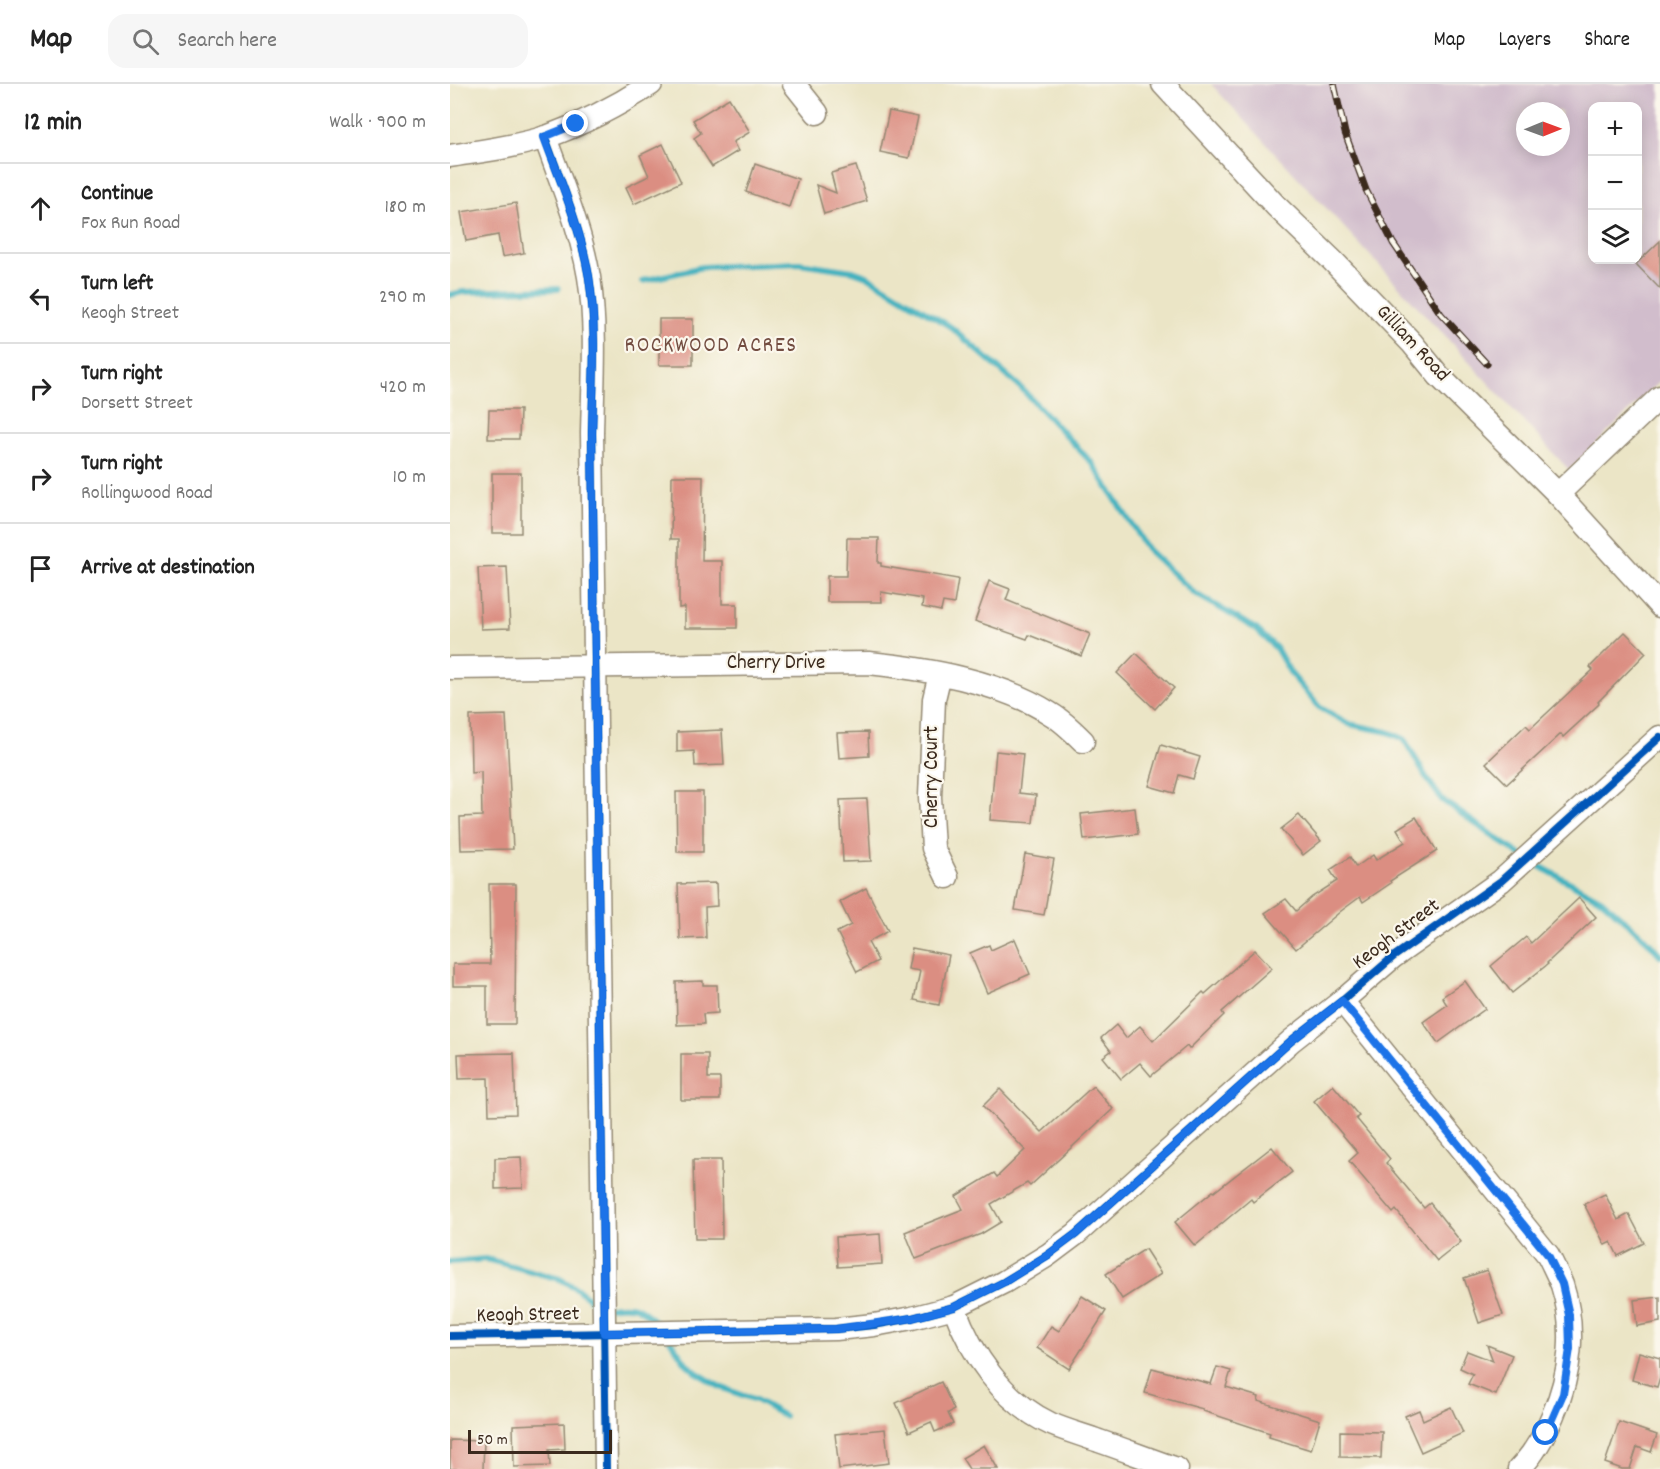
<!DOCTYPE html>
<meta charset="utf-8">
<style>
body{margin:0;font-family:Dekko,sans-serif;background:#f6f6f6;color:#222}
.controls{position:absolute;right:18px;top:18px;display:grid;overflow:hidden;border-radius:12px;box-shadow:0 3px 15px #0003}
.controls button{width:54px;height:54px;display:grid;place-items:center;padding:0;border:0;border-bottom:2px solid #e0e0e0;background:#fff;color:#222;font:30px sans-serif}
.compass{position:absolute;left:1066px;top:18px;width:54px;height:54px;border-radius:50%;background:#fff;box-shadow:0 3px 15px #0003;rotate:89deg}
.scale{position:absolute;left:18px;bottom:15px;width:144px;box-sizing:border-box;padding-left:6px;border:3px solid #3b2a1e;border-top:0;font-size:16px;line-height:21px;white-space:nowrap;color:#3b2a1e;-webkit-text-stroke:4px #fbf7ec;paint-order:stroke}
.stop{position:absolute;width:18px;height:18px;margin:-14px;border:4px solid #1a73e8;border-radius:50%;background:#fff}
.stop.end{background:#1a73e8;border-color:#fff;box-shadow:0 2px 6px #0008}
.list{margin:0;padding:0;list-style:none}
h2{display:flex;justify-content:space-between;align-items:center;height:78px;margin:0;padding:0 24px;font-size:26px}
h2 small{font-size:20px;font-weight:400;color:#767676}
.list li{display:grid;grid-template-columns:39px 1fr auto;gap:18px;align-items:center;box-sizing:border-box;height:90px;padding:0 24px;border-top:2px solid #e0e0e0}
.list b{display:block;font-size:22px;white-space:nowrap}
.list p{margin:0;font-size:20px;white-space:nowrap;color:#767676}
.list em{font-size:20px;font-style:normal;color:#767676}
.icon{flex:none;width:33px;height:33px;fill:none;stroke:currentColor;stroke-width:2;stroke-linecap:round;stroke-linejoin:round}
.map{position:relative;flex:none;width:1210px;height:1385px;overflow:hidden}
header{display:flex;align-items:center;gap:36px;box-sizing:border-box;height:84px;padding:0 30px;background:#fff;border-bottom:2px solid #e0e0e0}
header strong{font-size:28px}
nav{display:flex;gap:33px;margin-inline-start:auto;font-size:21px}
.search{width:420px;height:54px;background:#f6f6f6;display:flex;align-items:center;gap:15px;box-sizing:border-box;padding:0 21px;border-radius:18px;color:#767676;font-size:22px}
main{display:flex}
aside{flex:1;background:#fff}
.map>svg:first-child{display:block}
</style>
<header>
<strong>Map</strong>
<div class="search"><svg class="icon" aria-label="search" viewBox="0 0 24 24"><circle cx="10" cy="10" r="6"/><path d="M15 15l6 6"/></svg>Search here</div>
<nav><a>Map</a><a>Layers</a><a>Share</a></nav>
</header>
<main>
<aside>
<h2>12 min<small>Walk · 900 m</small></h2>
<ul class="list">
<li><svg class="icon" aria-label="ahead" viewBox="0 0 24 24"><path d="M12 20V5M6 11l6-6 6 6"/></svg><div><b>Continue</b><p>Fox Run Road</p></div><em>180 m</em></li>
<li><svg class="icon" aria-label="left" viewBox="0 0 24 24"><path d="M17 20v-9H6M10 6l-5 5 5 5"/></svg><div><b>Turn left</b><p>Keogh Street</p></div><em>290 m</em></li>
<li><svg class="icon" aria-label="right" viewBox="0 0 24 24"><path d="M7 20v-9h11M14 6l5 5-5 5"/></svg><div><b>Turn right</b><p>Dorsett Street</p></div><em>420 m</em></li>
<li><svg class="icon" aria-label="right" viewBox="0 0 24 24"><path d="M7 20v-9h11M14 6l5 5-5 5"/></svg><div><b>Turn right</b><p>Rollingwood Road</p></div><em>10 m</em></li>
<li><svg class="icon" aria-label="arrive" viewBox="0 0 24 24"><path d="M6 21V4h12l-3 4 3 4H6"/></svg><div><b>Arrive at destination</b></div></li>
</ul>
</aside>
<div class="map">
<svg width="1210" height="1385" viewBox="0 0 1210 1385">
<rect width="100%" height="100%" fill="#fbf7ec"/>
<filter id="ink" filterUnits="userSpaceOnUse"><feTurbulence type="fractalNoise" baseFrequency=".0167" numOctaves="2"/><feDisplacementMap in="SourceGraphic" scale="12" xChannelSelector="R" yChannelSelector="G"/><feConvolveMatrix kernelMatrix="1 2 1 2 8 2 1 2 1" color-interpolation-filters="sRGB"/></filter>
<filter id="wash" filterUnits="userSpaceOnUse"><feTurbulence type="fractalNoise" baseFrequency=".008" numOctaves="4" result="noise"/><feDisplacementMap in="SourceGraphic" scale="24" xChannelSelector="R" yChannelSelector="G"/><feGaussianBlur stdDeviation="1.35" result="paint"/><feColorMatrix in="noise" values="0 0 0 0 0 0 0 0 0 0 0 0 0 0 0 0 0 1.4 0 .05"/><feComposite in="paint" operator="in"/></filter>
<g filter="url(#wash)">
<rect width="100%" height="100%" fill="#ebe5c6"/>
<path fill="#d1bdcc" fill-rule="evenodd" d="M 761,0 L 1210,0 L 1210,297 L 1119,386 ZM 1142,22 L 1188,22 L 1188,176 L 1142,176 ZM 1075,27 L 1111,27 L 1111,63 L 1075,63 Z"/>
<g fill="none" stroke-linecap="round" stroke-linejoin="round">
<g stroke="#44b2bf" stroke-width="6">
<path d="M 193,197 L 252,183 L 349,179 L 403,187 L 417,192 L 501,243 L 570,303 L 642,379 L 698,466 L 744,509 L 806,545 L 826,564 L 841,590 L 869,623 L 899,640 L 938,648 L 954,655 L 976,693 L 992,716 L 1072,772"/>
<path d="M 0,211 L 13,208 L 108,205"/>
<path d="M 1080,777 L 1152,816 L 1199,858 L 1210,871"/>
<path d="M 0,1178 L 36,1175 L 110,1195 L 126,1204 L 147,1221"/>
<path d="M 160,1223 C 187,1219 191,1224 210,1243"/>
<path d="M 218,1253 L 236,1279 L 246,1288 L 270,1303 L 306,1316 L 334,1332"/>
</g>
</g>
<g id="blocks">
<g fill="#db8e82">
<path d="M 279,14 L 300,48 L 283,58 L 288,67 L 262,83 L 244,54 L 251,49 L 243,36 Z"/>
<path d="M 439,27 L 468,33 L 459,74 L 430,68 Z"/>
<path d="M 213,60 L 231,98 L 184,120 L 176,103 L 199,92 L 190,71 Z"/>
<path d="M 305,80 L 348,95 L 339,123 L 296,108 Z"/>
<path d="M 406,82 L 417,117 L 374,130 L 366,101 L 386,109 L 381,89 Z"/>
<path d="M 66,119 L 74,169 L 52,173 L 48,151 L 16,157 L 11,128 Z"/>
<path d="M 1210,157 L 1210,205 L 1186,180 Z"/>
<rect x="209" y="235" width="34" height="46"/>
<path d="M 39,326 L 70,326 L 69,355 L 38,355 Z"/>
<rect x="42" y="389" width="29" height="60"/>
<path d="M 222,392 L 253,392 L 252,477 L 272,477 L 272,520 L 287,520 L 287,544 L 235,544 L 235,523 L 229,524 L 229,455 L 221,455 Z"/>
<path d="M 397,454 L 429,454 L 428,479 L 431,479 L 431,482 L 508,495 L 504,520 L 493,518 L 491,527 L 472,523 L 473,515 L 431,508 L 432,518 L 377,518 L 377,492 L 396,492 Z"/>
<path d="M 57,483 L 60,544 L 31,545 L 28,484 Z"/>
<path d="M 539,497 L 560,505 L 556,516 L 640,550 L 631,572 L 579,551 L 577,555 L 525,537 Z"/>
<path d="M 1175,548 L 1196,569 L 1148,618 L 1149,620 L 1113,653 L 1111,650 L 1057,700 L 1036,679 L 1076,641 L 1080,645 L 1143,586 L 1140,583 Z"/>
<path d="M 686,569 L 724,604 L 705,625 L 667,589 Z"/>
<path d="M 56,631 L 63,765 L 11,766 L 10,733 L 32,732 L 31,688 L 21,689 L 20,632 Z"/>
<path d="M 272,646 L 274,681 L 245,682 L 244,667 L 227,668 L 227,648 Z"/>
<path d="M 418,648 L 419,672 L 389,674 L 387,649 Z"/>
<path d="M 711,661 L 750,673 L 743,695 L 729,691 L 724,709 L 699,702 Z"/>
<path d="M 546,667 L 573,670 L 569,709 L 586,711 L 583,739 L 540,736 Z"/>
<path d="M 226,708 L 253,708 L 253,768 L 227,768 Z"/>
<path d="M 417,715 L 421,777 L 393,778 L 390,716 Z"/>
<path d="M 685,724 L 688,750 L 634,756 L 631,730 Z"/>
<path d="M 849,731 L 871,757 L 853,771 L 831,745 Z"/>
<path d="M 966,733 L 987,767 L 940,797 L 941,799 L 913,818 L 910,813 L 891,827 L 846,865 L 815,829 L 836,815 L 846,827 L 862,813 L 887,797 L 880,786 L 900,773 L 906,783 L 923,771 L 926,776 L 955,758 L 947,745 Z"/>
<path d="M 575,770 L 604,775 L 594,831 L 565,826 Z"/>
<path d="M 266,799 L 267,822 L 255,823 L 256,854 L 230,855 L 228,800 Z"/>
<path d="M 39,800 L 66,800 L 65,940 L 37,940 L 37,902 L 3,902 L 3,880 L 40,880 Z"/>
<path d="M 416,804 L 438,847 L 418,858 L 428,877 L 407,888 L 387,848 L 401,841 L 390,818 Z"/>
<path d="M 1129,814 L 1146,833 L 1097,879 L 1098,880 L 1062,909 L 1041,882 L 1076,853 L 1081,859 Z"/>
<path d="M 565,855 L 580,890 L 537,909 L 520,869 L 539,861 L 541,866 Z"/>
<path d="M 462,864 L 499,871 L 489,921 L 464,916 L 470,887 L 458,885 Z"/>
<path d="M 805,866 L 822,884 L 772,928 L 774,931 L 739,965 L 737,962 L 701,992 L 690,979 L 671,995 L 653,973 L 661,967 L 651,954 L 666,941 L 676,954 L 690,942 L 703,957 L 753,908 L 755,910 Z"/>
<path d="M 253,897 L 253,901 L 267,901 L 268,929 L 253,930 L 254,940 L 227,941 L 226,898 Z"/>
<path d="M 1015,897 L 1035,925 L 988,959 L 973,938 L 997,921 L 992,913 Z"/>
<path d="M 64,969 L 66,1030 L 39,1031 L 38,994 L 9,995 L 8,970 Z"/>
<path d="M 231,970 L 258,970 L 258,994 L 270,994 L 270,1016 L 231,1016 Z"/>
<path d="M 883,1001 L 909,1032 L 906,1034 L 940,1075 L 936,1079 L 974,1124 L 980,1119 L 1011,1158 L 987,1177 L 946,1126 L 943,1129 L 899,1077 L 908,1069 L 864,1017 Z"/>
<path d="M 643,1002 L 663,1025 L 580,1102 L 577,1099 L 541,1120 L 551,1138 L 531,1150 L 466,1175 L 455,1148 L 513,1125 L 506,1112 L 544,1089 L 547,1093 L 575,1066 L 533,1022 L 550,1005 L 592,1048 Z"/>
<path d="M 822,1063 L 842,1088 L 803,1118 L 801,1115 L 745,1162 L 725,1138 L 763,1107 L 764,1108 Z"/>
<path d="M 71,1073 L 73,1104 L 45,1105 L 45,1074 Z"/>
<path d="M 243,1076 L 271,1076 L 272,1155 L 245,1155 Z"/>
<path d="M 1155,1110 L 1168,1136 L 1179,1130 L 1194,1159 L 1168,1172 L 1161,1158 L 1155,1161 L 1134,1120 Z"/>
<path d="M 430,1150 L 432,1180 L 388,1183 L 386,1153 Z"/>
<path d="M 695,1165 L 711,1190 L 672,1215 L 656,1190 Z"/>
<path d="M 1037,1186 L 1053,1231 L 1029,1239 L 1014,1194 Z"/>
<path d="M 632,1212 L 656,1227 L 619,1285 L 587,1264 L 601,1242 L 609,1247 Z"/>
<path d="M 1210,1213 L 1210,1238 L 1187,1242 L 1184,1216 Z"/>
<path d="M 1037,1261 L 1062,1271 L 1046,1311 L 1018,1300 L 1023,1290 L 1010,1284 L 1017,1267 L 1043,1277 Z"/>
<path d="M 1189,1268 L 1210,1274 L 1210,1293 L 1207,1303 L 1182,1296 Z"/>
<path d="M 767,1283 L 781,1287 L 776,1303 L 809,1313 L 808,1317 L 870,1336 L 861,1366 L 819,1353 L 820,1349 L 753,1327 L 753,1325 L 695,1309 L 702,1284 L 761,1300 Z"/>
<path d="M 491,1298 L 504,1326 L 498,1329 L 503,1340 L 485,1348 L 481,1338 L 459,1348 L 446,1319 Z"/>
<path d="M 1001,1323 L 1013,1349 L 971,1368 L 955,1332 L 969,1326 L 973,1336 Z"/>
<path d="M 1169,1338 L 1207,1351 L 1201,1368 L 1187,1363 L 1180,1385 L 1172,1385 L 1155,1379 Z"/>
<path d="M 114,1339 L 115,1365 L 99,1366 L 100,1382 L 64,1383 L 63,1341 Z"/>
<path d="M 435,1345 L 439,1379 L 389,1385 L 385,1350 Z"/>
<path d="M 890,1347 L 932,1348 L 931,1374 L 890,1373 Z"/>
<path d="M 0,1356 L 34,1357 L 33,1385 L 0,1385 Z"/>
<path d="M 534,1361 L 548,1385 L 519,1385 L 512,1374 Z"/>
</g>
</g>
</g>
<g filter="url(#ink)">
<use href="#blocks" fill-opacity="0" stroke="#938872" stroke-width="1.5"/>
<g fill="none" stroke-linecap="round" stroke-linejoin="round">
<g stroke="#938872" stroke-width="25">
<g id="street">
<path d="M 344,0 L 367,29"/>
<path d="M 713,0 L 826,122 L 883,177 L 962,259 L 989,292 L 1108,410 L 1210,522"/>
<path d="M 95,53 C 111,99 131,145 139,193 C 147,245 143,298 142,349 L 156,1385"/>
<path d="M 0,72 C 31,67 66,63 96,53 C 132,40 169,21 201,0"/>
<path d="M 1108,410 L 1210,313"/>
<path d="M 0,584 L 419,579 C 478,585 550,597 601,630 C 613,637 623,647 633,657"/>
<path d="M 490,590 L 484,615 L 480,713 L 483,764 L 497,793"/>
<path d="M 892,917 L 1098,1171 C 1103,1181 1108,1191 1112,1201 C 1126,1244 1121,1290 1103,1331 C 1095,1350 1084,1370 1069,1385"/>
<path d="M 504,1223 C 521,1270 553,1318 601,1340 C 617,1347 633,1351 649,1357 C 675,1366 701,1376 727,1385"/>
<path d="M 0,1252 L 386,1245 L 424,1241 L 462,1234 L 504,1223 L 554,1198 L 598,1171 L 626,1150 L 841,957 L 892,917 L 943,873 L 1051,797 L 1210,653"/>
</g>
</g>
<use href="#street" stroke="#fff" stroke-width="22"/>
<g stroke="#3b2a1e" stroke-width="7">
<path id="rail" d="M 884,0 L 895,49 L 916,106 L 943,159 L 991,230 L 1037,280"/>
</g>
<use href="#rail" stroke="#fbf7ec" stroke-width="4.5" stroke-dasharray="14" stroke-linecap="butt"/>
<g stroke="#fbf7ec" stroke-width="11">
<g id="cycleway">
<path d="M 95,53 C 111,99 131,145 139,193 C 147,245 143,298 142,349 L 156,1385"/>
<path d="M 0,1252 L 386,1245 L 424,1241 L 462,1234 L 504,1223 L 554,1198 L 598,1171 L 626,1150 L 841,957 L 892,917 L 943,873 L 1051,797 L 1210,653"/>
</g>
</g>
<use href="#cycleway" stroke="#0057b8" stroke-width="8"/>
</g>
</g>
<g fill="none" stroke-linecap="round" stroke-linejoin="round" filter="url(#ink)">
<path stroke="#1a73e8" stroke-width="8" d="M 126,40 L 94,53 C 111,99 131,145 139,193 C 147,245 143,298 142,350 L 154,1249 L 386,1245 L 462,1234 L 504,1223 L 554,1198 L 598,1171 L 626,1150 L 841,957 L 892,917 L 1098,1171 L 1112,1200 L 1119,1231 L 1120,1265 L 1113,1310 L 1096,1349"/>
</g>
<g text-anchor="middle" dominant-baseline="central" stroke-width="4.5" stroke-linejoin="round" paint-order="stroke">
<g font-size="21" fill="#3b2a1e" stroke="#fbf7ec">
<text transform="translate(962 260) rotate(47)">Gilliam Road</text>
<text x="326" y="580">Cherry Drive</text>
<text transform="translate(483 693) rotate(-90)">Cherry Court</text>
<text transform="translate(947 851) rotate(-37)">Keogh Street</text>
<text transform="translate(78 1232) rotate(-1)">Keogh Street</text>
</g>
<g font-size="22" letter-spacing="1.5" fill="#734d41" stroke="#fbf7ec">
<text x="261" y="262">ROCKWOOD ACRES</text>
</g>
</g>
</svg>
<div class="controls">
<button>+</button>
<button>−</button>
<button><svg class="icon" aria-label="layers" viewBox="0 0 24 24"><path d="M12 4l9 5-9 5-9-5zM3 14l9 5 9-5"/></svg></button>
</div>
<svg class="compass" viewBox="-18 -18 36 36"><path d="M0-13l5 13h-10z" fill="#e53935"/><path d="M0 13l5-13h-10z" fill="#767676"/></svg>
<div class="scale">50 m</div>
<div class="stop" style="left:1096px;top:1349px"></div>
<div class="stop end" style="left:126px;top:40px"></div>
</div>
</main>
